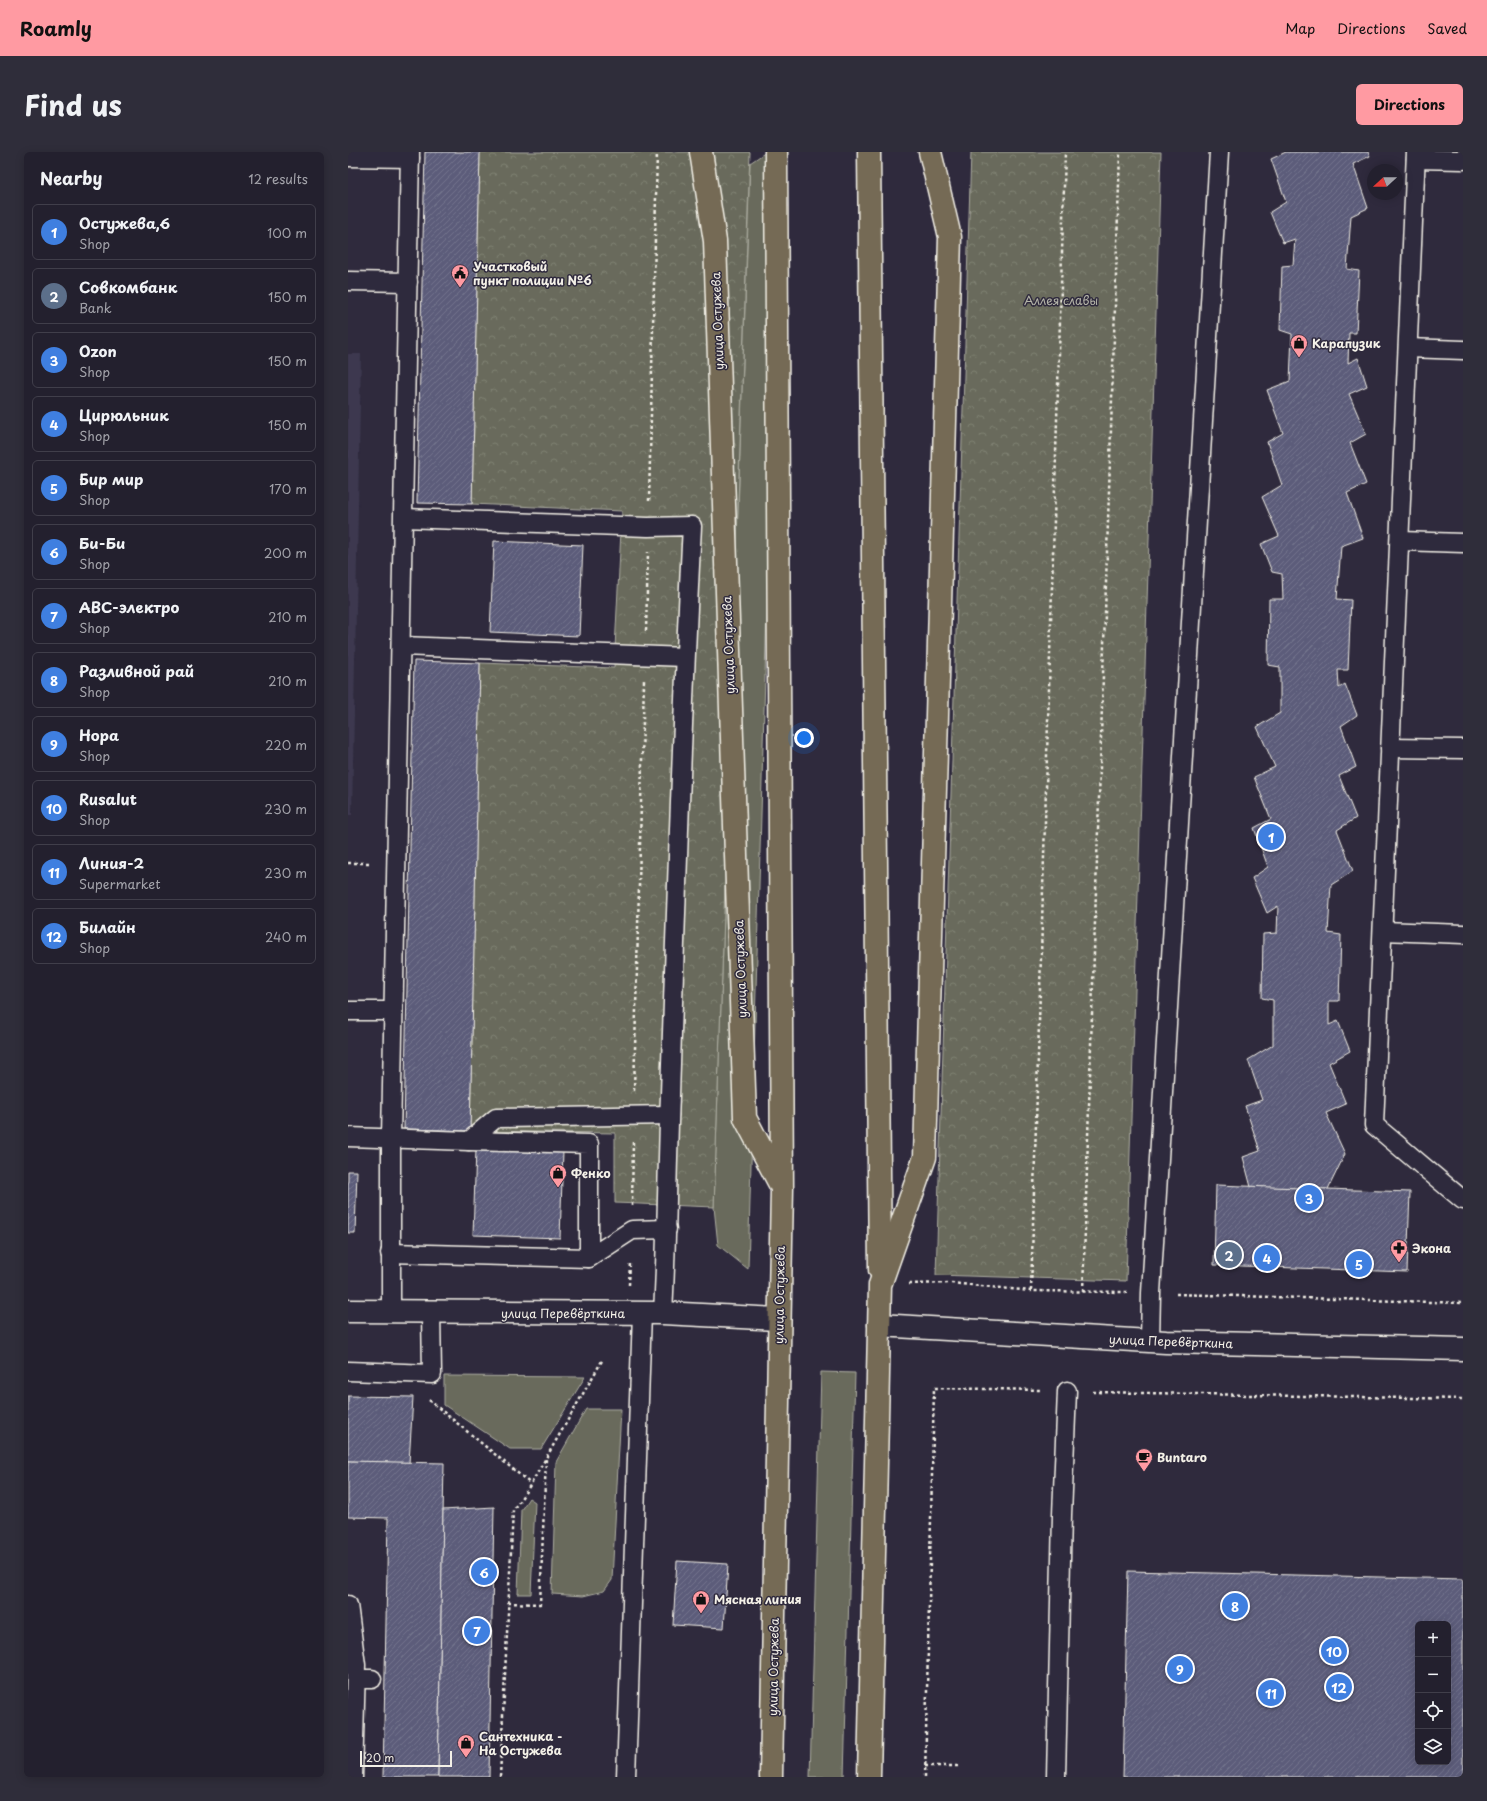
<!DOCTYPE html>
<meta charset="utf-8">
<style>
body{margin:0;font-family:"Playpen Sans",sans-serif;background:#2f2d3a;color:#f1f3f6}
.controls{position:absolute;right:12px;bottom:12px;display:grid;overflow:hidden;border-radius:6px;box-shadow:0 2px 10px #0003}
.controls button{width:36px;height:36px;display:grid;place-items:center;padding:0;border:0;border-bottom:1px solid #403e4a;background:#23202e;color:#f1f3f6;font:20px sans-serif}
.compass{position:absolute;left:1019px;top:12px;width:36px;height:36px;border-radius:50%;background:#23202e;box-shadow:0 2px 10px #0003;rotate:249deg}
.scale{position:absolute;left:12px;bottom:10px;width:92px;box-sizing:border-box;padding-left:4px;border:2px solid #f4f1e8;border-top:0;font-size:11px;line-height:14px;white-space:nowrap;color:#f4f1e8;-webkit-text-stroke:3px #2f2a3d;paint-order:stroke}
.you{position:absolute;left:456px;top:586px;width:14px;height:14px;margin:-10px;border:3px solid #fff;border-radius:50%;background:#1a73e8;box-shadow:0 0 0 6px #1a73e833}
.badge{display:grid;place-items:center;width:26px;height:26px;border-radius:50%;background:#ff9aa2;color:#fff;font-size:13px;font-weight:700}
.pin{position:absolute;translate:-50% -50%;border:2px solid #fff;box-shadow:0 1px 4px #0006}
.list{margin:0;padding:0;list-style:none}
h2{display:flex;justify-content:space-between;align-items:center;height:52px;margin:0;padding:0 16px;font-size:17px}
h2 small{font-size:13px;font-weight:400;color:#a3a3aa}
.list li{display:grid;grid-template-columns:26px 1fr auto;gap:12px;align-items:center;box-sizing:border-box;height:56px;margin:0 8px 8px;padding:0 8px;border:1px solid #403e4a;border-radius:6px}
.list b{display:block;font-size:15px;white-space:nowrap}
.list p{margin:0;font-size:13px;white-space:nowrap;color:#a3a3aa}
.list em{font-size:13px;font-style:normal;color:#a3a3aa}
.icon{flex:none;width:22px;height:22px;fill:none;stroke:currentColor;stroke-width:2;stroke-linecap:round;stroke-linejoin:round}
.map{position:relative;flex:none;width:1115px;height:1625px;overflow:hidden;border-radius:6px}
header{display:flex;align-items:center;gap:24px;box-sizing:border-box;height:56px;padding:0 20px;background:#ff9aa2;color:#111}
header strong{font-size:19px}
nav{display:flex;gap:22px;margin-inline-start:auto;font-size:14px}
.intro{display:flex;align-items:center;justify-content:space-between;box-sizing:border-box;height:96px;padding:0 24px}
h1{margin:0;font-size:28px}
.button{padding:10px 18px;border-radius:6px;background:#ff9aa2;color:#111;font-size:14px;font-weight:700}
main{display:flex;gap:24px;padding:0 24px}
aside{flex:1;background:#23202e;border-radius:6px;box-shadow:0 2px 10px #0003}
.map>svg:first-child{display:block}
</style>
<header>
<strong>Roamly</strong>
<nav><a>Map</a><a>Directions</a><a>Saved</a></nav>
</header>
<div class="intro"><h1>Find us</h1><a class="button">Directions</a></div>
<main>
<aside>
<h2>Nearby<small>12 results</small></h2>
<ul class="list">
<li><span class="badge" style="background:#3f7fe0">1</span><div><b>Остужева,6</b><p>Shop</p></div><em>100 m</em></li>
<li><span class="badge" style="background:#5c6f8a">2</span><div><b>Совкомбанк</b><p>Bank</p></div><em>150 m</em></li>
<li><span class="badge" style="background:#3f7fe0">3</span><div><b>Ozon</b><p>Shop</p></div><em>150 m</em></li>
<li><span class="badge" style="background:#3f7fe0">4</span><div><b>Цирюльник</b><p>Shop</p></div><em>150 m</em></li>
<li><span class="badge" style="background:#3f7fe0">5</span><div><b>Бир мир</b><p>Shop</p></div><em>170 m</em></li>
<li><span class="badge" style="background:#3f7fe0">6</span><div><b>Би-Би</b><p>Shop</p></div><em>200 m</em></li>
<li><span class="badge" style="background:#3f7fe0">7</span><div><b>АВС-электро</b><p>Shop</p></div><em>210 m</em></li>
<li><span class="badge" style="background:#3f7fe0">8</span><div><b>Разливной рай</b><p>Shop</p></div><em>210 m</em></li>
<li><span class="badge" style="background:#3f7fe0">9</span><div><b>Нора</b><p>Shop</p></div><em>220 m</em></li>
<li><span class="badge" style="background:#3f7fe0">10</span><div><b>Rusalut</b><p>Shop</p></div><em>230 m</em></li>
<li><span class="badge" style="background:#3f7fe0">11</span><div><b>Линия-2</b><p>Supermarket</p></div><em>230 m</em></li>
<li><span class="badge" style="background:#3f7fe0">12</span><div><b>Билайн</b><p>Shop</p></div><em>240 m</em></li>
</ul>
</aside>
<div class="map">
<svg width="1115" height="1625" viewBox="0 0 1115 1625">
<defs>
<pattern id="forest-crowns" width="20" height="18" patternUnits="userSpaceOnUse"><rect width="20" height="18" fill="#696b5c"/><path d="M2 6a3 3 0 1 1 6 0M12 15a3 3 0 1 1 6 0" fill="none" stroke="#7f8173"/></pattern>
<pattern id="building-hatch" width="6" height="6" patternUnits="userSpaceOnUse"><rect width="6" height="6" fill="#5b5c7a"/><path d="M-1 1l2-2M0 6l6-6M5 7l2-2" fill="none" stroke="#73748d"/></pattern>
</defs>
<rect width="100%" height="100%" fill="#2f2a3d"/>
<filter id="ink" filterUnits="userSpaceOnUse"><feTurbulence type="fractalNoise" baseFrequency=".025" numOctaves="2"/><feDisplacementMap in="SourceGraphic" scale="8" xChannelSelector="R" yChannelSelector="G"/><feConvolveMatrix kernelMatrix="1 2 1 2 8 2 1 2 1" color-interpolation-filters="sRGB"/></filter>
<g filter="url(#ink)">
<path fill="#3c394f" d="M 0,202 L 13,202 L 4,663 L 0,663 Z"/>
<g fill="#696b5c" stroke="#aeaea2">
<path d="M 418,0 L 432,0 L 400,1117 L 370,1093 L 366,1055 L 402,11 Z"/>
<path d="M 473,1220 L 507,1221 L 496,1625 L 462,1625 Z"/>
<path d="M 96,1224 L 237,1225 L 193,1297 L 162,1297 L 96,1253 Z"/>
<path d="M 238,1257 L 273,1257 L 264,1428 L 256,1439 L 235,1444 L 204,1442 L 208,1310 Z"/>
<path d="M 181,1346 L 187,1350 L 183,1442 L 170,1442 L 173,1358 Z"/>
</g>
<g fill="url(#forest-crowns)" stroke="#aeaea2">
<path d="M 132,0 L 402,0 L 366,1055 L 267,1051 L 267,981 L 122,979 L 132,511 L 266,516 L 274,359 L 124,352 Z"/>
<path d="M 623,0 L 813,0 L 778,1129 L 588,1123 Z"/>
</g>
<g fill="url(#building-hatch)" stroke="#f4f1e8" fill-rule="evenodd">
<path d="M 77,0 L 132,0 L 124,352 L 69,351 Z"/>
<path d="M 938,0 L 1020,0 L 1022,4 L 1005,12 L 1020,56 L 1003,64 L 999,117 L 1011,119 L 1008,181 L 1001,181 L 1000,211 L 1010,206 L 1019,234 L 1001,242 L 1018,282 L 1002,291 L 1018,332 L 999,341 L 1015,386 L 993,394 L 989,447 L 1003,448 L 1000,518 L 990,518 L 991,536 L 997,532 L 1009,563 L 993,574 L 1008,615 L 991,624 L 1008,666 L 989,678 L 1005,719 L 983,733 L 980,781 L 993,783 L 991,849 L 981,849 L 981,873 L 990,869 L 1002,899 L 981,911 L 998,952 L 978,961 L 997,1002 L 980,1037 L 903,1035 L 895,1005 L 912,999 L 897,954 L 914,948 L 900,908 L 925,893 L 925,848 L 914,846 L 915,782 L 929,781 L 930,754 L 919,761 L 904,726 L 920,715 L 906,676 L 923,667 L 906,625 L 927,615 L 909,575 L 932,561 L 932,515 L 920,513 L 921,447 L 935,447 L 934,422 L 924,420 L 913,392 L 931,384 L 914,345 L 934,333 L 919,290 L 935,281 L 919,238 L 942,229 L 944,182 L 932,178 L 934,114 L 945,113 L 947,87 L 935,91 L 922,60 L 938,50 L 923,7 Z"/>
<path d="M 146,389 L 235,393 L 231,484 L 142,480 Z"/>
<path d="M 66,509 L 132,511 L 122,979 L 56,977 Z"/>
<path d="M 128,997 L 215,999 L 212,1086 L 125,1083 Z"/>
<path d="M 0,1019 L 9,1019 L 7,1081 L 0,1081 Z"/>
<path d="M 868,1033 L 1062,1040 L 1059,1120 L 866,1113 Z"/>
<path d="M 0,1244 L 65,1245 L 61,1311 L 0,1309 Z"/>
<path d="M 0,1309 L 96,1311 L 90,1625 L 35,1625 L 40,1366 L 0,1365 Z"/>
<path d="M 146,1355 L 141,1625 L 90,1625 L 95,1358 Z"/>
<path d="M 329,1409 L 380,1412 L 376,1476 L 325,1473 Z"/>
<path d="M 780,1419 L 1115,1427 L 1115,1625 L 775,1625 ZM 1070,1472 L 1100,1472 L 1100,1610 L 1070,1610 Z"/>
</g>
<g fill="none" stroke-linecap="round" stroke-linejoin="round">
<g stroke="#f4f1e8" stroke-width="21">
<g id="lane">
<path d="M 1068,0 L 1026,973 L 1115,1048"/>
<path d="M 0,5 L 62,6"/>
<path d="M 1068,7 L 1115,8"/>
<path d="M 0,129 L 60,130"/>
<path d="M 1060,196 L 1115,198"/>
<path d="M 56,366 L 300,375 L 344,374 C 334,563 328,753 322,943 C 319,1016 319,1088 315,1161"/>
<path d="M 1052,389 L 1115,391"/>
<path d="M 54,494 L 337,505"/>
<path d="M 1042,596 L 1115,597"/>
<path d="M 1035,779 L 1115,782"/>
<path d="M 0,859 L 45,859"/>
<path d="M 0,985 L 121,989 L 148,966 L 321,963"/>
<path d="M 42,1101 L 241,1106 L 241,992 L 121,989"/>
<path d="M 241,1106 L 284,1078 L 319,1077"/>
<path d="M 43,1160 L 43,986 L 62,0"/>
<path d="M 802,1189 L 803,1141 L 871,0"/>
<path d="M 0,1219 L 84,1222 L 83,1160"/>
<path d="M 0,1453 L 8,1513 L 5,1625"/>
<path d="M 8,1527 L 24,1527"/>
<path d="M 278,1625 L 294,1161"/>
<path d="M 708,1625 L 714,1363 L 719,1239"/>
</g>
</g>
<g stroke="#f4f1e8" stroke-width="25">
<g id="secondary">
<path d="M 0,1159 L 315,1161 L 430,1167"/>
<path d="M 531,1173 L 818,1190 L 1115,1197"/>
</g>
</g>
<g stroke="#f4f1e8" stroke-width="25">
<g id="primary">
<path d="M 353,0 L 367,89 L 397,966 L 433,1034"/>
<path d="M 521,0 L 532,1118"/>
<path d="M 423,1625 L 434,1036 L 428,0"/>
<path d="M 521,1625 L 532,1133 L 577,1005 L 602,85 L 582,0"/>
</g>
</g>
<g stroke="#f4f1e8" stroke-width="2.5" stroke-dasharray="3 3" stroke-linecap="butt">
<path d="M 301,349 L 309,0"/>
<path d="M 298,479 L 300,400"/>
<path d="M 0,711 L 23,711"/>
<path d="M 286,939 L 296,528"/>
<path d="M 284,1053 L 285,988"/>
<path d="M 561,1132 L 603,1131 L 683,1139 L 779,1140"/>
<path d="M 281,1133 L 282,1110"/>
<path d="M 683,1139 L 717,0"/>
<path d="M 735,1139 L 772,0"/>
<path d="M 828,1142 L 1115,1151"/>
<path d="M 745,1240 L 1115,1247"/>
<path d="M 81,1248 L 183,1332"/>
<path d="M 160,1451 L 192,1452 L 198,1307"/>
<path d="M 577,1614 L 613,1614"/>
<path d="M 152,1625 L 165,1358 L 183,1332 L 255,1207"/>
<path d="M 577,1625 L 586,1236 L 694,1238"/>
</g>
<use href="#lane" stroke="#2f2a3d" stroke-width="18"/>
<use href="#secondary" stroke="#2f2a3d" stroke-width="22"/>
<use href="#primary" stroke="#756b55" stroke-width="22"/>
</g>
</g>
<defs>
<g id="civic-pin" transform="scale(0.9)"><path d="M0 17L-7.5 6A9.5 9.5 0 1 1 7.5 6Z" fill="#ff9aa2" stroke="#2f2a3d"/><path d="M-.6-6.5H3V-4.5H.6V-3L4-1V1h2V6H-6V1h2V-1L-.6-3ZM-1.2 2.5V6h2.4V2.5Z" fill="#111"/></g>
<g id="shop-pin" transform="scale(0.9)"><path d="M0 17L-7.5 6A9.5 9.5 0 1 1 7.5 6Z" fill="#ff9aa2" stroke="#2f2a3d"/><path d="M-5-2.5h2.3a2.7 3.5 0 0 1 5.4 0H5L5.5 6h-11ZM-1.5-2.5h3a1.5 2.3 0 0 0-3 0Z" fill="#111"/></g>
<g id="pharmacy-pin" transform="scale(0.9)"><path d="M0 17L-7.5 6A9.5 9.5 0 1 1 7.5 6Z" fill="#ff9aa2" stroke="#2f2a3d"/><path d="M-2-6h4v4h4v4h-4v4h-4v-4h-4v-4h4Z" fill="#111"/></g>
<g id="cafe-pin" transform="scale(0.9)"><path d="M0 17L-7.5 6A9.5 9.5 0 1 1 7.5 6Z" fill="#ff9aa2" stroke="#2f2a3d"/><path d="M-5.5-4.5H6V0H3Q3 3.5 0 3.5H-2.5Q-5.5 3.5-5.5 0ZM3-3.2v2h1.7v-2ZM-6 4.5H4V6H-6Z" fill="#111"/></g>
</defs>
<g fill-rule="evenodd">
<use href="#civic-pin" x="112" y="121"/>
<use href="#shop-pin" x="951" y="191"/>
<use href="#shop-pin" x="210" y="1021"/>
<use href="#pharmacy-pin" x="1051" y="1096"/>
<use href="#cafe-pin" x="796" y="1305"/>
<use href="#shop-pin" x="353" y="1447"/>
<use href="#shop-pin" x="118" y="1591"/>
</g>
<g text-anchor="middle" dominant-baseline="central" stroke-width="3" stroke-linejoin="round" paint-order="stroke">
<g font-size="12" font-weight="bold" fill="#f4f1e8" stroke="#2f2a3d" text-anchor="start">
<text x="125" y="114">Участковый<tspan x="125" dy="14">пункт полиции №6</tspan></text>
<text x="964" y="191">Карапузик</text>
<text x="223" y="1021">Фенко</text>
<text x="1064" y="1096">Экона</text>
<text x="809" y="1305">Buntaro</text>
<text x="366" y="1447">Мясная линия</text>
<text x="131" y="1584">Сантехника -<tspan x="131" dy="14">На Остужева</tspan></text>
</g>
<g font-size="12" fill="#b5b5a9" stroke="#2f2a3d">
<text x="713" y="148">Аллея славы</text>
</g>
<g font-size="12" fill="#f4f1e8" stroke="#2f2a3d">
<text transform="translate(369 169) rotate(-92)">улица Остужева</text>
<text transform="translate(380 493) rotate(-92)">улица Остужева</text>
<text transform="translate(392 817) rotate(-92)">улица Остужева</text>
<text transform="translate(431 1143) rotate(-89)">улица Остужева</text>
<text x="215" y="1161">улица Перевёрткина</text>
<text transform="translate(823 1189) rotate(2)">улица Перевёрткина</text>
<text transform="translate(425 1515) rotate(-89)">улица Остужева</text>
</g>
</g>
</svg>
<div class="controls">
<button>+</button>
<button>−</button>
<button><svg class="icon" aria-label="locate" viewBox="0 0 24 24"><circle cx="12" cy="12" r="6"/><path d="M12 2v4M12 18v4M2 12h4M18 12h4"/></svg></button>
<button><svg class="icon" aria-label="layers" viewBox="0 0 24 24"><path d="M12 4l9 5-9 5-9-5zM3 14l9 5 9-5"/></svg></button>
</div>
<svg class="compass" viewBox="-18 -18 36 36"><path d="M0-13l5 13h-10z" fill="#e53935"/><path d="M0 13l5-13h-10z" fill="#a3a3aa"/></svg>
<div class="scale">20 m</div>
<div class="you"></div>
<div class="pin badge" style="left:923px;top:685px;background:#3f7fe0">1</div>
<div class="pin badge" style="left:881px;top:1103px;background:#5c6f8a">2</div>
<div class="pin badge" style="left:961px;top:1046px;background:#3f7fe0">3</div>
<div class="pin badge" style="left:919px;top:1106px;background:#3f7fe0">4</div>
<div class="pin badge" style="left:1011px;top:1112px;background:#3f7fe0">5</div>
<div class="pin badge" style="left:136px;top:1420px;background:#3f7fe0">6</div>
<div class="pin badge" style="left:129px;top:1479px;background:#3f7fe0">7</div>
<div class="pin badge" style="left:887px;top:1454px;background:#3f7fe0">8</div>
<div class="pin badge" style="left:832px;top:1517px;background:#3f7fe0">9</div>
<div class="pin badge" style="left:986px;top:1499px;background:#3f7fe0">10</div>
<div class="pin badge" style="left:923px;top:1541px;background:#3f7fe0">11</div>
<div class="pin badge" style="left:991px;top:1535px;background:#3f7fe0">12</div>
</div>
</main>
